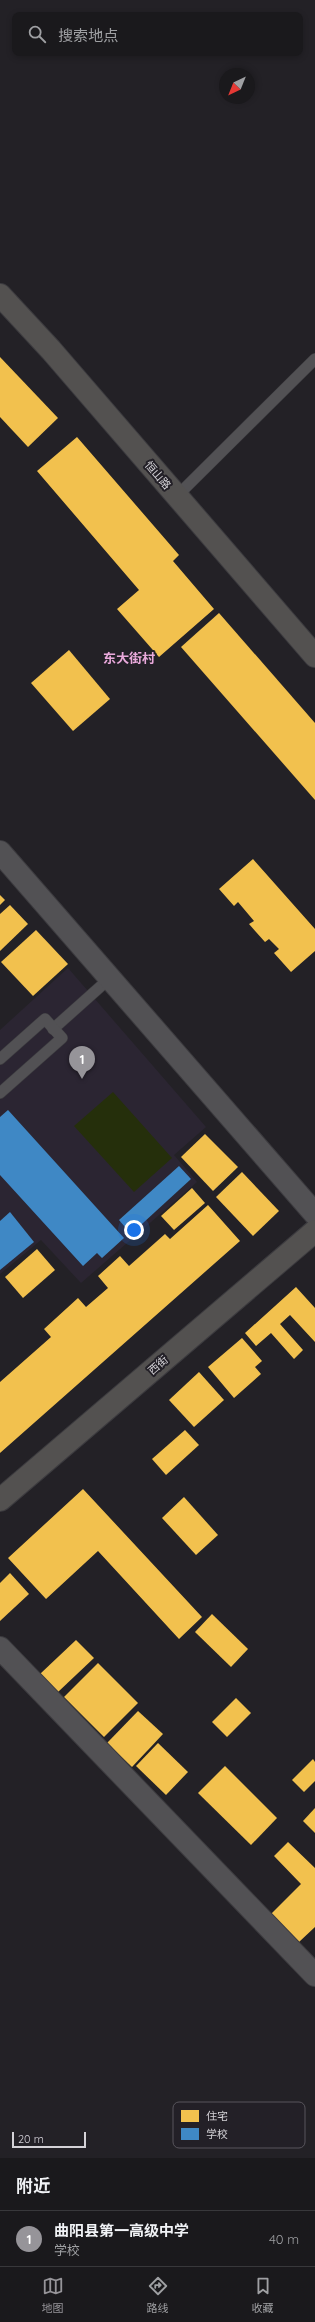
<!DOCTYPE html>
<html lang="zh">
<meta charset="utf-8">
<style>
body{margin:0;font-family:Quicksand,"Noto Sans SC",sans-serif;background:#272629;color:#f1f3f6}
.compass{position:absolute;left:219px;top:68px;width:36px;height:36px;border-radius:50%;background:#1a191c;box-shadow:0 2px 6px #0003;rotate:223deg}
.scale{position:absolute;left:12px;bottom:10px;width:74px;box-sizing:border-box;padding-left:4px;border:2px solid #d4d2d7;border-top:0;font-size:11px;line-height:14px;white-space:nowrap;color:#d4d2d7;-webkit-text-stroke:3px #232027;paint-order:stroke}
.you{position:absolute;left:134px;top:1230px;width:14px;height:14px;margin:-10px;border:3px solid #fff;border-radius:50%;background:#1a73e8;box-shadow:0 0 0 6px #1a73e833}
.badge{display:grid;place-items:center;width:26px;height:26px;border-radius:50%;background:#969499;color:#fff;font-size:13px;font-weight:700}
.pin{position:absolute;translate:-50% -33px;filter:drop-shadow(0 1px 2px #0008)}
.pin::after{content:'';position:absolute;top:21px;width:14px;height:12px;background:inherit;clip-path:polygon(0 0,100% 0,50% 100%)}
.list{margin:0;padding:0;list-style:none}
h2{display:flex;justify-content:space-between;align-items:center;height:52px;margin:0;padding:0 16px;font-size:17px}
h2 small{font-size:13px;font-weight:400;color:#9fa0a3}
.list li{display:grid;grid-template-columns:26px 1fr auto;gap:12px;align-items:center;box-sizing:border-box;height:56px;padding:0 16px;border-top:1px solid #38383b}
.list b{display:block;font-size:15px;white-space:nowrap}
.list p{margin:0;font-size:13px;white-space:nowrap;color:#9fa0a3}
.list em{font-size:13px;font-style:normal;color:#9fa0a3}
.icon{flex:none;width:22px;height:22px;fill:none;stroke:currentColor;stroke-width:2;stroke-linecap:round;stroke-linejoin:round}
.map{position:relative;flex:none;width:315px;height:2158px;overflow:hidden}
.search{position:absolute;background:#1a191c;box-shadow:0 2px 6px #0003;left:12px;right:12px;top:12px;height:44px;display:flex;align-items:center;gap:10px;box-sizing:border-box;padding:0 14px;border-radius:8px;color:#9fa0a3;font-size:15px}
.sheet{height:108px;background:#1a191c}
nav{display:flex;justify-content:space-around;align-items:center;box-sizing:border-box;height:56px;border-top:1px solid #38383b;background:#1a191c;font-size:11px;color:#9fa0a3}
nav a{display:grid;justify-items:center;gap:2px}
nav .on{color:#969499}
.map>svg:first-child{display:block}
</style>
<div class="map">
<svg width="315" height="2158" viewBox="0 0 315 2158">
<rect width="100%" height="100%" fill="#232126"/>
<path fill="#2b2532" d="M 68,968 L 206,1127 L 174,1155 L 197,1182 L 81,1283 L 41,1240 L 0,1274 L 0,1030 Z"/>
<path fill="#252f0b" d="M 113,1092 L 172,1158 L 134,1192 L 74,1126 Z"/>
<g fill="#f2c14e">
<path d="M 0,357 L 58,418 L 28,447 L 0,417 Z"/>
<path d="M 77,437 L 179,555 L 173,561 L 214,609 L 159,657 L 117,609 L 139,590 L 37,471 Z"/>
<path d="M 219,613 L 315,723 L 315,800 L 181,647 Z"/>
<path d="M 69,650 L 110,699 L 73,731 L 31,683 Z"/>
<path d="M 253,859 L 315,929 L 315,951 L 291,972 L 274,953 L 279,949 L 269,939 L 265,942 L 249,924 L 254,921 L 238,902 L 234,906 L 219,889 Z"/>
<path d="M 0,895 L 5,900 L 0,905 Z"/>
<path d="M 10,905 L 28,924 L 0,951 L 0,914 Z"/>
<path d="M 36,930 L 68,964 L 33,996 L 1,962 Z"/>
<path d="M 205,1134 L 238,1167 L 213,1191 L 181,1157 Z"/>
<path d="M 242,1172 L 279,1211 L 253,1236 L 216,1197 Z"/>
<path d="M 192,1188 L 205,1203 L 174,1230 L 161,1216 Z"/>
<path d="M 208,1205 L 240,1241 L 0,1453 L 0,1382 L 51,1337 L 44,1329 L 78,1298 L 86,1307 L 108,1288 L 98,1276 L 120,1256 L 129,1266 L 165,1234 L 170,1239 Z"/>
<path d="M 37,1249 L 55,1270 L 23,1298 L 5,1277 Z"/>
<path d="M 296,1287 L 315,1308 L 315,1342 L 290,1315 L 280,1324 L 303,1350 L 294,1359 L 271,1333 L 256,1346 L 245,1333 Z"/>
<path d="M 242,1338 L 262,1361 L 255,1367 L 261,1374 L 234,1398 L 208,1367 Z"/>
<path d="M 199,1372 L 224,1400 L 194,1427 L 169,1400 Z"/>
<path d="M 185,1430 L 199,1445 L 166,1475 L 152,1459 Z"/>
<path d="M 83,1489 L 202,1617 L 179,1639 L 98,1551 L 46,1599 L 8,1558 Z"/>
<path d="M 184,1497 L 218,1535 L 196,1555 L 162,1518 Z"/>
<path d="M 10,1573 L 29,1594 L 0,1621 L 0,1583 Z"/>
<path d="M 212,1614 L 248,1649 L 231,1667 L 195,1632 Z"/>
<path d="M 76,1640 L 94,1658 L 58,1692 L 40,1674 Z"/>
<path d="M 98,1663 L 138,1703 L 104,1737 L 64,1697 Z"/>
<path d="M 236,1698 L 251,1713 L 227,1737 L 212,1722 Z"/>
<path d="M 138,1711 L 163,1734 L 132,1767 L 107,1743 Z"/>
<path d="M 158,1743 L 188,1772 L 166,1795 L 136,1766 Z"/>
<path d="M 313,1759 L 315,1762 L 315,1781 L 304,1792 L 292,1780 Z"/>
<path d="M 225,1766 L 277,1818 L 251,1845 L 198,1793 Z"/>
<path d="M 315,1808 L 315,1833 L 303,1821 Z"/>
<path d="M 288,1842 L 315,1868 L 315,1927 L 299,1942 L 271,1914 L 301,1884 L 274,1856 Z"/>
</g>
<g fill="#3f88c5">
<path d="M 8,1110 L 124,1238 L 102,1258 L 97,1253 L 83,1266 L 0,1175 L 0,1117 Z"/>
<path d="M 179,1166 L 191,1179 L 131,1234 L 119,1220 Z"/>
<path d="M 10,1212 L 34,1242 L 0,1270 L 0,1221 Z"/>
</g>
<g fill="none" stroke-linecap="round" stroke-linejoin="round">
<g stroke="#3c3b3f" stroke-width="12">
<g id="lane">
<path d="M 177,496 L 315,359"/>
<path d="M 53,1029 L 110,978"/>
<path d="M 0,1059 L 45,1019 L 62,1038 L 0,1093"/>
</g>
</g>
<g stroke="#3c3b3f" stroke-width="24">
<g id="street">
<path d="M 0,852 L 315,1214"/>
<path d="M 0,1648 L 315,1975"/>
</g>
</g>
<g stroke="#3c3b3f" stroke-width="24">
<g id="secondary">
<path d="M 0,295 L 51,350 L 315,656"/>
<path d="M 0,1500 L 315,1231"/>
</g>
</g>
<use href="#lane" stroke="#525154" stroke-width="11"/>
<use href="#street" stroke="#525154" stroke-width="22"/>
<use href="#secondary" stroke="#535150" stroke-width="22"/>
</g>
<g text-anchor="middle" dominant-baseline="central" stroke-width="4" stroke-linejoin="round" paint-order="stroke">
<g font-size="11" fill="#d4d2d7" stroke="#232027">
<text transform="translate(158 475) rotate(49)">恒山路</text>
<text transform="translate(158 1365) rotate(-41)">西街</text>
</g>
<g font-size="13" font-weight="bold" fill="#e9a9db" stroke="#232027">
<text x="129" y="658">东大街村</text>
</g>
</g>
<rect x="173" y="2102" width="132" height="46" rx="6" fill="#232027" stroke="#58555c" stroke-width="1"/>
<rect x="181" y="2110" width="18" height="12" fill="#f2c14e"/>
<rect x="181" y="2128" width="18" height="12" fill="#3f88c5"/>
<g font-size="11" fill="#d4d2d7">
<text x="206" y="2120">住宅</text>
<text x="206" y="2138">学校</text>
</g>
</svg>
<svg class="compass" viewBox="-18 -18 36 36"><path d="M0-13l5 13h-10z" fill="#e53935"/><path d="M0 13l5-13h-10z" fill="#9fa0a3"/></svg>
<div class="scale">20 m</div>
<div class="you"></div>
<div class="pin badge" style="left:82px;top:1079px">1</div>
<div class="search"><svg class="icon" aria-label="search" viewBox="0 0 24 24"><circle cx="10" cy="10" r="6"/><path d="M15 15l6 6"/></svg>搜索地点</div>
</div>
<section class="sheet">
<h2>附近<small></small></h2>
<ul class="list">
<li><span class="badge">1</span><div><b>曲阳县第一高级中学</b><p>学校</p></div><em>40 m</em></li>
</ul>
</section>
<nav>
<a class="on"><svg class="icon" aria-label="map" viewBox="0 0 24 24"><path d="M3 6l6-2 6 2 6-2v14l-6 2-6-2-6 2zM9 4v14M15 6v14"/></svg>地图</a>
<a><svg class="icon" aria-label="directions" viewBox="0 0 24 24"><path d="M12 3l9 9-9 9-9-9zM9 14v-3h6M13 9l2 2-2 2"/></svg>路线</a>
<a><svg class="icon" aria-label="saved" viewBox="0 0 24 24"><path d="M7 4h10v16l-5-4-5 4z"/></svg>收藏</a>
</nav>
